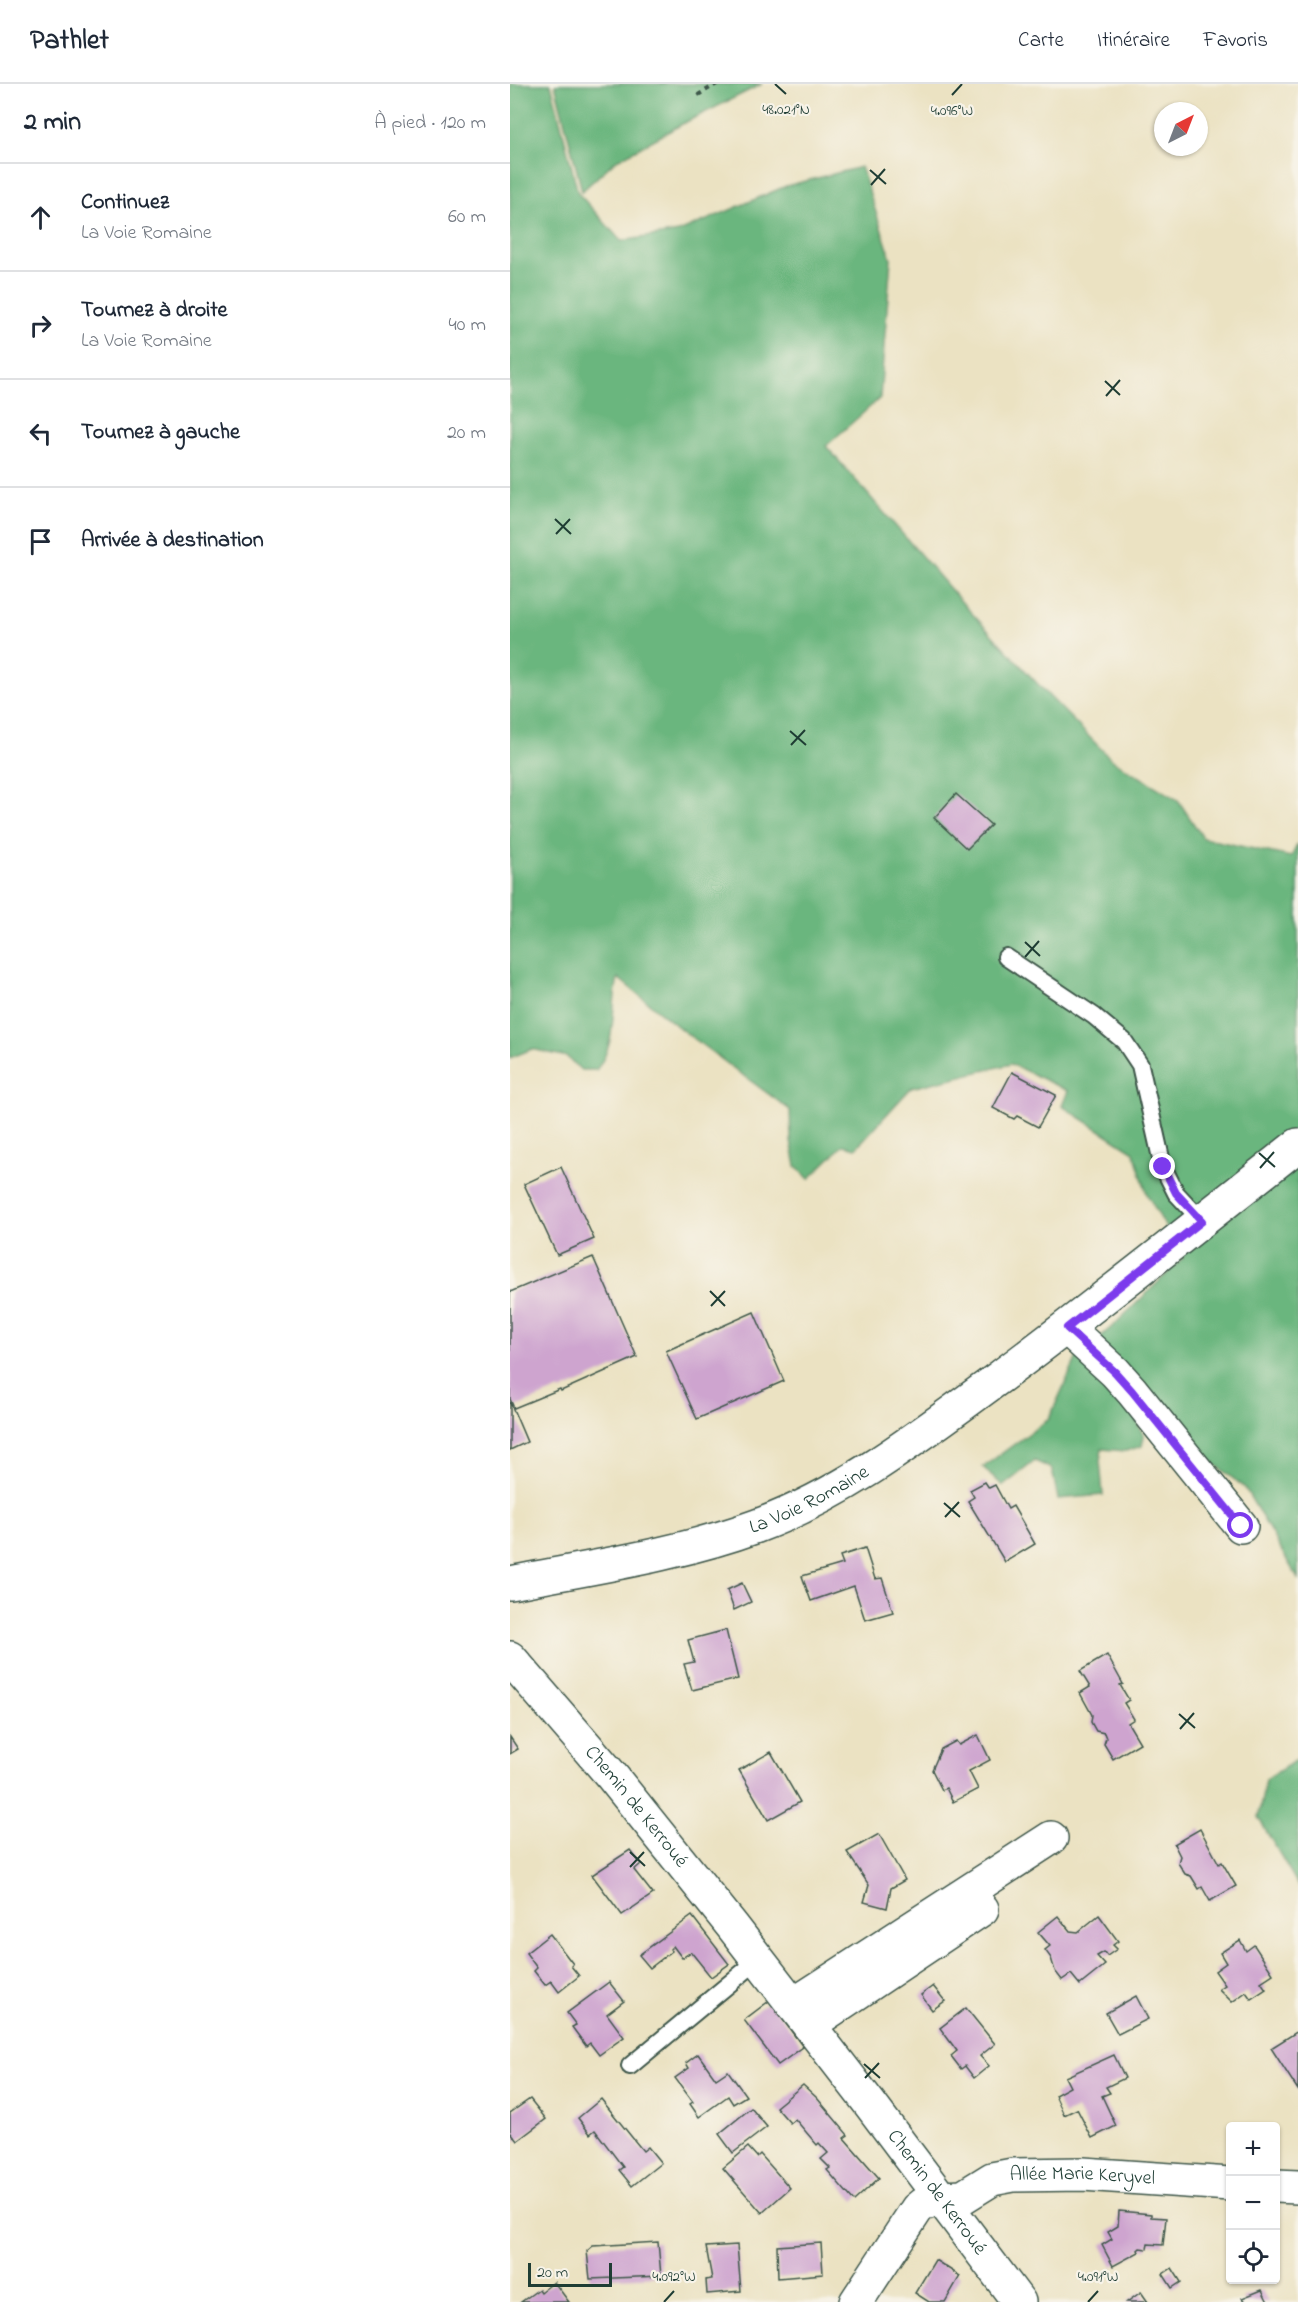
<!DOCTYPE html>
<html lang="fr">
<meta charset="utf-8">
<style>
body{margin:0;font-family:"Indie Flower",sans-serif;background:#f2f2f3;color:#1f2937}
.controls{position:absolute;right:18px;bottom:18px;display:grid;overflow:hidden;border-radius:6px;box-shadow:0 2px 4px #0004}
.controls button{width:54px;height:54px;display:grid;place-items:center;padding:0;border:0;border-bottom:2px solid #e0e1e3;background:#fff;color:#1f2937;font:30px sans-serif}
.compass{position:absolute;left:644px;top:18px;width:54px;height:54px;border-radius:50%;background:#fff;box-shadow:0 2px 4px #0004;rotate:42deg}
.scale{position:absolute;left:18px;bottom:15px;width:84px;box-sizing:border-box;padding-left:6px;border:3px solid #1f3d34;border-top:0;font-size:16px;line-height:21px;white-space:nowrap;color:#1f3d34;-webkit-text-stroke:4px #f7f3e8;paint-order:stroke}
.stop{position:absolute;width:18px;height:18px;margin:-14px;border:4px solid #7c3aed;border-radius:50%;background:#fff}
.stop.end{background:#7c3aed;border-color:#fff;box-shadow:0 2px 6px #0008}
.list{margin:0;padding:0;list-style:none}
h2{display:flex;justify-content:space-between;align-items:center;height:78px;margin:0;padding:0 24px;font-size:26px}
h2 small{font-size:20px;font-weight:400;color:#747a83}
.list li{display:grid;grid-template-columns:39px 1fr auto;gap:18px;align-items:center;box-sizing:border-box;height:108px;padding:0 24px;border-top:2px solid #e0e1e3}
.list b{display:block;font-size:22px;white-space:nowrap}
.list p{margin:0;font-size:20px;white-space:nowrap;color:#747a83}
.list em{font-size:20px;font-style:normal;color:#747a83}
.icon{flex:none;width:33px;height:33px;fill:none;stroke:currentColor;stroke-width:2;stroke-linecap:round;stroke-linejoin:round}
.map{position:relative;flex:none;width:788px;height:2218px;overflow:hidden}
header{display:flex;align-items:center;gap:36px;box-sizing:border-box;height:84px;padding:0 30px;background:#fff;border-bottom:2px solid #e0e1e3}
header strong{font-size:28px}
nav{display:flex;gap:33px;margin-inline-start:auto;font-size:21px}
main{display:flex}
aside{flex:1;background:#fff}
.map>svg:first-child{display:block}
</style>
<header>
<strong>Pathlet</strong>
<nav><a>Carte</a><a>Itinéraire</a><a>Favoris</a></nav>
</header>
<main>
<aside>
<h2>2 min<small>À pied · 120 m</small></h2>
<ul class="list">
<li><svg class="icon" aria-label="ahead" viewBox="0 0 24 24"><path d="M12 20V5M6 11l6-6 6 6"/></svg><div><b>Continuez</b><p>La Voie Romaine</p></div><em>60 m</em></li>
<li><svg class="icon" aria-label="right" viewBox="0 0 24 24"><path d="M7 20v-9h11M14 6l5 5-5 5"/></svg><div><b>Tournez à droite</b><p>La Voie Romaine</p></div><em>40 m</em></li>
<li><svg class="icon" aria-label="left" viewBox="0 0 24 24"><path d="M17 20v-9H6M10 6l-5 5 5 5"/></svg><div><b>Tournez à gauche</b></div><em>20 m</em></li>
<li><svg class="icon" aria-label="arrive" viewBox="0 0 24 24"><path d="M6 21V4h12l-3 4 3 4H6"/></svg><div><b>Arrivée à destination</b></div></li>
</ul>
</aside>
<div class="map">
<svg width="788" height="2218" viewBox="0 0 788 2218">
<rect width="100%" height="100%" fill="#f7f3e8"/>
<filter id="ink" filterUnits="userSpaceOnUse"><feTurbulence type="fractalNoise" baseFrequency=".0167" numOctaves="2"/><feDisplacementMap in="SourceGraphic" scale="12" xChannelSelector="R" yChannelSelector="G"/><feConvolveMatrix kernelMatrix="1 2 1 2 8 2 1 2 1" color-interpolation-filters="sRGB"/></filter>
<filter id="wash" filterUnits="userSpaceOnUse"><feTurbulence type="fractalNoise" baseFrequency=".008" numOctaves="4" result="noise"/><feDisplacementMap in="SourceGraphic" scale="24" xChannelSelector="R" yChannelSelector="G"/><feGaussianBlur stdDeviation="1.35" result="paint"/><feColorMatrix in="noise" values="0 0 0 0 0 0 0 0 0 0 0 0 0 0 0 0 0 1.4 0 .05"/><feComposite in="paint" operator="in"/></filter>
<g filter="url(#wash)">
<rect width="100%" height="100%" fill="#ebe2c2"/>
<g fill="#6ab67e" stroke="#447a59" stroke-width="1.5">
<path d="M 0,0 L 41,0 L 68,109 L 111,157 L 169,148 L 276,102 L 351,83 L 381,174 L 370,314 L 316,362 L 456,523 L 540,613 L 602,676 L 668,716 L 693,754 L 781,773 L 788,759 L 788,1495 L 735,1404 L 669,1352 L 626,1337 L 634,1352 L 632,1362 L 616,1367 L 592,1365 L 590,1377 L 593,1411 L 548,1415 L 542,1385 L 525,1377 L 493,1402 L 473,1383 L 539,1335 L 567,1273 L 604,1241 L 673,1174 L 637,1110 L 624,1068 L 552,1022 L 558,1007 L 501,980 L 401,1004 L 346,1064 L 333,1061 L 299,1095 L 286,1082 L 281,1057 L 280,1026 L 172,946 L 108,894 C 100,926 108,959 86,986 L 71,986 L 57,973 L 22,965 L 0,974 Z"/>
<path d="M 45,0 L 252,0 L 174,39 L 105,77 L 72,107 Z"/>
<path d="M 788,1675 L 788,1801 L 748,1733 L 756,1695 Z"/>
</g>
<g id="blocks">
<g fill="#cea4cf">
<path d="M 446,710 L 481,741 L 457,765 L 424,734 Z"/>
<path d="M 502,988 L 546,1011 L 528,1043 L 507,1032 L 504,1035 L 483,1024 Z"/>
<path d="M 51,1083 L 84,1155 L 47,1171 L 14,1100 Z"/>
<path d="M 83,1173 L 127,1273 L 51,1307 L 50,1305 L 4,1324 L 0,1315 L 0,1208 Z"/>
<path d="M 244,1228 L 274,1297 L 187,1335 L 156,1267 Z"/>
<path d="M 0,1318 L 17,1358 L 0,1366 Z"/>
<path d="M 475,1398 L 479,1404 L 485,1401 L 498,1425 L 503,1422 L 525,1460 L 495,1478 L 458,1417 L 464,1413 L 460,1406 Z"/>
<path d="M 355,1464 L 365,1495 L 372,1494 L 383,1528 L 355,1536 L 344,1502 L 301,1517 L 292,1492 L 333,1480 L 330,1472 Z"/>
<path d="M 232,1499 L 241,1518 L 224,1526 L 217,1506 Z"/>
<path d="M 216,1546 L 228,1595 L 182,1606 L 174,1580 L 184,1578 L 178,1556 Z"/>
<path d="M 597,1571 L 613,1600 L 610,1601 L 619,1616 L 614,1619 L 624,1635 L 618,1639 L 630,1659 L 603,1675 L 594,1660 L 596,1654 L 594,1649 L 586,1647 L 581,1638 L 582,1631 L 570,1609 L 580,1603 L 570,1587 Z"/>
<path d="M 468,1651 L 480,1676 L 459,1687 L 468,1705 L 443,1718 L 436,1704 L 432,1706 L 422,1686 L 431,1665 L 446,1657 L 449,1661 Z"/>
<path d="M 0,1653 L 8,1665 L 0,1670 Z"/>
<path d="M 261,1668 L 290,1718 L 258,1736 L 229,1686 Z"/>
<path d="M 690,1745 L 709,1780 L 712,1778 L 726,1802 L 700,1817 L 692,1803 L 689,1805 L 681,1792 L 675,1790 L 668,1779 L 670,1772 L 664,1760 Z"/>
<path d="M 369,1750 L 395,1796 L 381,1804 L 377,1824 L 354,1818 L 359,1801 L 337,1768 Z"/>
<path d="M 120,1766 L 131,1780 L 124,1786 L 143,1810 L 112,1831 L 82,1791 Z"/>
<path d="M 589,1831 L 608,1857 L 603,1861 L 607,1865 L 597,1872 L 594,1868 L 587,1872 L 595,1881 L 570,1901 L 561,1890 L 552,1896 L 545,1887 L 541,1874 L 535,1866 L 540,1862 L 528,1848 L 548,1832 L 560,1847 L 568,1848 Z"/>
<path d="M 182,1832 L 219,1880 L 201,1893 L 181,1868 L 172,1874 L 163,1862 L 160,1865 L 162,1867 L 140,1884 L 129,1871 Z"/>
<path d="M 40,1850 L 63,1880 L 61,1882 L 69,1892 L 49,1908 L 41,1897 L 35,1901 L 24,1887 L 27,1884 L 16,1869 Z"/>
<path d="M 730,1856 L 736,1867 L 744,1861 L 763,1890 L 751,1898 L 756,1905 L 741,1915 L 736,1908 L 722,1918 L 709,1905 L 715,1901 L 705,1887 L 716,1879 L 710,1869 Z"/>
<path d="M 99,1898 L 114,1917 L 97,1930 L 114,1953 L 89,1971 L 80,1959 L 76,1962 L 62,1943 L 66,1941 L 57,1929 Z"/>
<path d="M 423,1902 L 435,1917 L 422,1926 L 411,1911 Z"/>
<path d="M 626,1912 L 638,1935 L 608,1950 L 596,1929 Z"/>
<path d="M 259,1917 L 293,1963 L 268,1981 L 234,1936 Z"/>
<path d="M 456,1924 L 485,1960 L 470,1972 L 479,1982 L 464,1994 L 455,1982 L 451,1985 L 441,1972 L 447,1967 L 430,1944 Z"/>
<path d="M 788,1947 L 788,2006 L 761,1964 Z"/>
<path d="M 188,1970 L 206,1995 L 218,1987 L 236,2012 L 223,2020 L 218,2012 L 189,2033 L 180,2020 L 183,2018 L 165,1994 L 179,1984 L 176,1979 Z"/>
<path d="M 604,1971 L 615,1994 L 596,2003 L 600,2009 L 592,2012 L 606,2042 L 582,2054 L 567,2025 L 554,2031 L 545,2011 L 560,2003 L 555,1993 Z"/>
<path d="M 293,2001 L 307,2014 L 338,2051 L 334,2054 L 369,2094 L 344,2117 L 317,2086 L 320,2084 L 311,2075 L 318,2069 L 309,2059 L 307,2061 L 285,2035 L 280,2039 L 266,2023 Z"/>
<path d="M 20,2015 L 36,2035 L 7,2057 L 0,2048 L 0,2029 Z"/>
<path d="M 91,2015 L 133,2067 L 138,2063 L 151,2079 L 122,2102 L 109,2086 L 113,2083 L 85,2046 L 80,2050 L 68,2034 Z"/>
<path d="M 241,2024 L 257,2043 L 223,2069 L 209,2050 Z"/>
<path d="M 238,2063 L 247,2073 L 250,2070 L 280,2104 L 252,2129 L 213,2084 Z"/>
<path d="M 609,2127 L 641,2130 L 641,2133 L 656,2134 L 653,2161 L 638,2160 L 637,2165 L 630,2164 L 628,2166 L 629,2168 L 603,2182 L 592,2161 L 602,2155 L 598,2148 L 608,2142 Z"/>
<path d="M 148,2158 L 151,2192 L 80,2195 L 77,2167 L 83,2162 Z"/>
<path d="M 311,2159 L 313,2190 L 268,2194 L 267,2162 Z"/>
<path d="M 227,2161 L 231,2207 L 197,2210 L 196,2196 L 202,2195 L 196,2163 Z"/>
<path d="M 425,2176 L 450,2192 L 435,2218 L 419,2218 L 405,2209 Z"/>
<path d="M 662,2184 L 671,2198 L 662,2204 L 653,2190 Z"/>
<path d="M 44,2198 L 59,2218 L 11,2218 L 29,2205 L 31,2208 Z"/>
<path d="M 752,2206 L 758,2218 L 735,2218 L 732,2214 Z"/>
<path d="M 631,2208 L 638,2218 L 617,2218 Z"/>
</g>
</g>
</g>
<g filter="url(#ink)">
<use href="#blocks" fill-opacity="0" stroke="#3e5649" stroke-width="1.5"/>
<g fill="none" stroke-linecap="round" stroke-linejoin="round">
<g stroke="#3e5649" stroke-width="20">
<g id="lane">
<path d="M 496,873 L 584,932 L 614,957 L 630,981 L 653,1083 L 666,1109 L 692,1137"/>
<path d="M 120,1982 L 248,1876"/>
</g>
</g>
<g stroke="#3e5649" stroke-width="36">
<g id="street">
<path d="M 557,1244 L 605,1288 L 622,1307 L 731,1442"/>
<path id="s1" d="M 0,1574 L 101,1691 L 223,1843 L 360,2020 L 509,2218"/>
<path d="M 283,1921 L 541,1754"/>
<path d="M 299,1941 L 472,1825"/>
<path d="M 766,2102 L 788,2103"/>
<path id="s2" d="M 346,2218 L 407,2125 L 413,2120 L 430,2114 L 453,2113 L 482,2095 L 503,2091 L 573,2090 L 720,2100"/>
</g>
</g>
<g stroke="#3e5649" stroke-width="36">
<g id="secondary">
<path id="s3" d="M 0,1499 C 82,1483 168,1471 247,1442 C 337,1409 413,1349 490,1293 C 591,1218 689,1139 788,1061"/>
</g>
</g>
<path stroke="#3e5649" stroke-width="4" stroke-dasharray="4.5 4.5" stroke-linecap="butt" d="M 188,11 L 207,0"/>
<use href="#lane" stroke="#fff" stroke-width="16"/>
<use href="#street" stroke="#fff" stroke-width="33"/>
<use href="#secondary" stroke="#fff" stroke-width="33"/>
</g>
</g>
<g fill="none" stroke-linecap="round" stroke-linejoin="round" filter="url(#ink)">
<path stroke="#7c3aed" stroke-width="8" d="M 653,1083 L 666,1109 L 692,1137 L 557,1244 L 605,1288 L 622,1307 L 731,1442"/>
</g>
<path fill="none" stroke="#1f3d34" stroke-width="2" d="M 265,0 L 276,10M 442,11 L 452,0M 360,86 L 376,100M 361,101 L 375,85M 595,297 L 610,311M 596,312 L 610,296M 45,435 L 61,450M 46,450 L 60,435M 280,647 L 296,661M 281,661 L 295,646M 515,858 L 530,872M 515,873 L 529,857M 749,1069 L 765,1083M 750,1084 L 764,1068M 200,1207 L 215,1222M 201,1222 L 215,1207M 434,1419 L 450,1433M 435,1433 L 449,1418M 669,1630 L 685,1644M 670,1645 L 684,1629M 120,1768 L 135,1782M 120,1783 L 134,1768M 354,1980 L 370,1994M 355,1994 L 369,1979M 154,2218 L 164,2207M 578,2218 L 588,2207"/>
<g text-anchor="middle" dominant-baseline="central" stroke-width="4.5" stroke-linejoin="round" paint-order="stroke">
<g font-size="20" fill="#1f3d34" stroke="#f7f3e8">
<text stroke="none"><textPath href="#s3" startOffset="312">La Voie Romaine</textPath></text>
<text stroke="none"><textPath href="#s1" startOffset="195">Chemin de Kerroué</textPath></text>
<text stroke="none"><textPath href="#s2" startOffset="285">Allée Marie Keryvel</textPath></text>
<text stroke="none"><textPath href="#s1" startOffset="684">Chemin de Kerroué</textPath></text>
</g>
</g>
<g font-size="15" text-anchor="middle" fill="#1f3d34" stroke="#f7f3e8" stroke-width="4.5" stroke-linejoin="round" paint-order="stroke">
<text x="276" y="30">48.021°N</text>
<text x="442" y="31">4.096°W</text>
<text x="164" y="2197">4.092°W</text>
<text x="588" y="2197">4.091°W</text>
</g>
</svg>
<div class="controls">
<button>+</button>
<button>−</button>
<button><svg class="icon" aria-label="locate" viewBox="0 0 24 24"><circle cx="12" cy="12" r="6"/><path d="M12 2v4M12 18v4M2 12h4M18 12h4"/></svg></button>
</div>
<svg class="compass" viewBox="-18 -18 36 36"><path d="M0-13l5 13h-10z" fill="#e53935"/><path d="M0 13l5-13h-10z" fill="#747a83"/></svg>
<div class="scale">20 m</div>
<div class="stop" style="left:731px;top:1442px"></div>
<div class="stop end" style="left:653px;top:1083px"></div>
</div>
</main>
